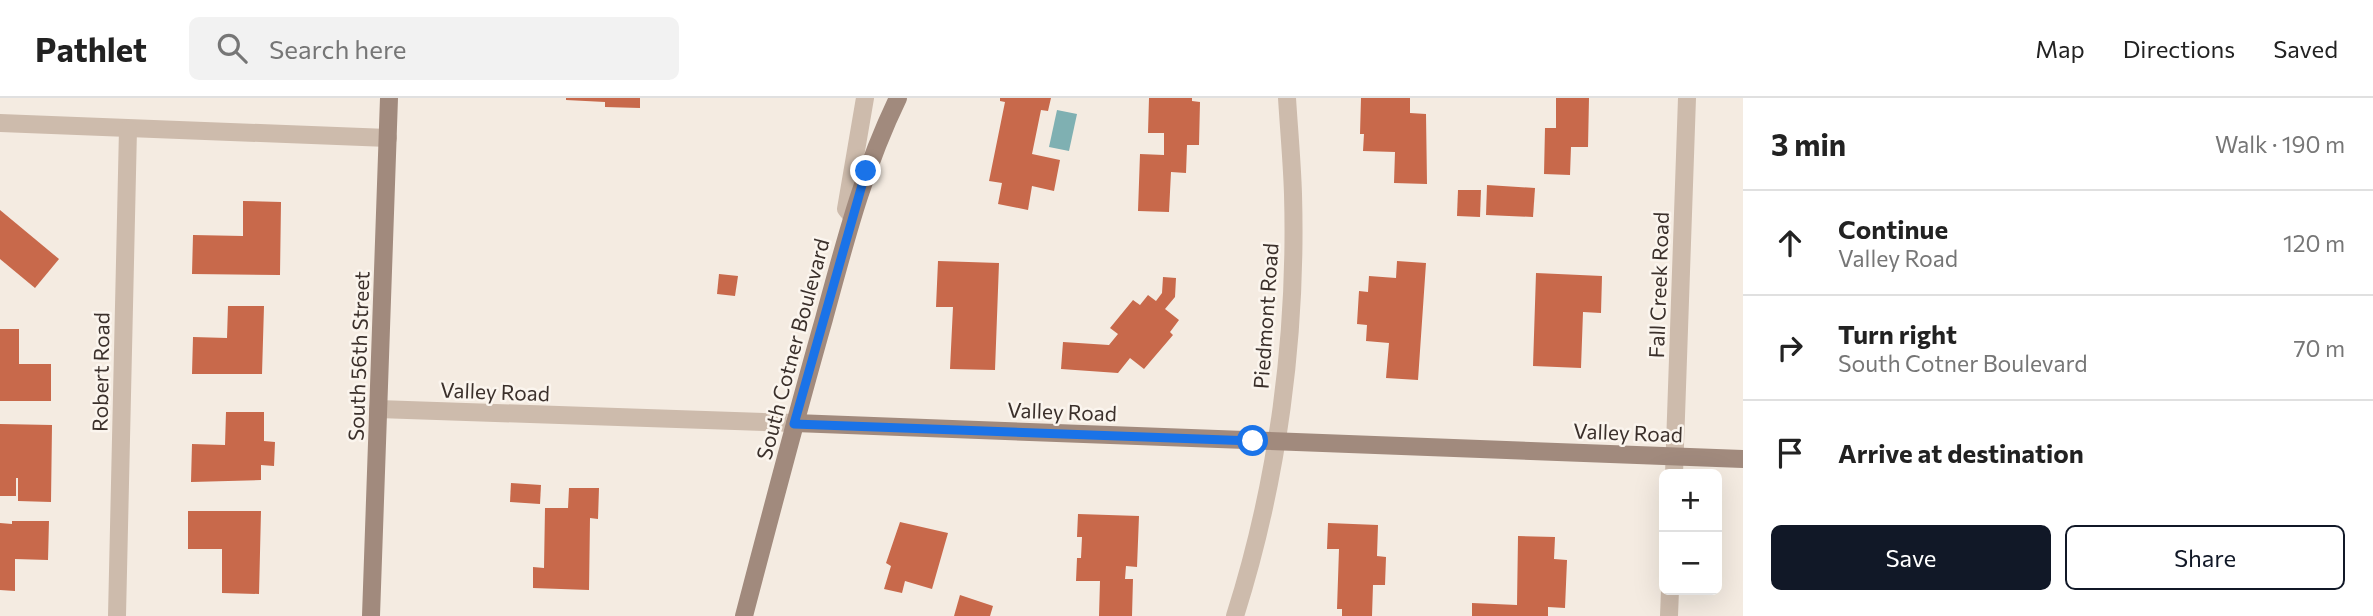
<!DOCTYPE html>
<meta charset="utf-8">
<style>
body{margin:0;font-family:Commissioner,sans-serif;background:#f2f2f2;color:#222}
.controls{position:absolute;right:21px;bottom:21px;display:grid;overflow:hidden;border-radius:10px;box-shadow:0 7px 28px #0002}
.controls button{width:63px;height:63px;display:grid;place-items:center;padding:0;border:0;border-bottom:2px solid #e0e0e0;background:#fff;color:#222;font:35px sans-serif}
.stop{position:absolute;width:21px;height:21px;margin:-16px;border:5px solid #1a73e8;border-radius:50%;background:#fff}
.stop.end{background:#1a73e8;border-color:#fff;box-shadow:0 2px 7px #0008}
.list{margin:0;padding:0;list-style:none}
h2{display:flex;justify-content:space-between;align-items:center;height:91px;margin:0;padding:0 28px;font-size:30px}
h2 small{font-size:23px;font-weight:400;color:#767676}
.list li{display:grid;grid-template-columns:46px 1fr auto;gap:21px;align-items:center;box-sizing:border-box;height:105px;padding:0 28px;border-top:2px solid #e0e0e0}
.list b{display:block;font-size:26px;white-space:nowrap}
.list p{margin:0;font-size:23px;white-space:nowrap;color:#767676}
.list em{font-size:23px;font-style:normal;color:#767676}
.actions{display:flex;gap:14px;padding:21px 28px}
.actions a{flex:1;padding:16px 0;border:2px solid #111827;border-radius:10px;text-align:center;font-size:24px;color:#111827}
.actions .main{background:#111827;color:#fff}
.icon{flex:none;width:38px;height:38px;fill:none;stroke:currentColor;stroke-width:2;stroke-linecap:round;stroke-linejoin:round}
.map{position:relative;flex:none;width:1743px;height:518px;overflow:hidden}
header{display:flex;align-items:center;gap:42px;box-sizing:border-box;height:98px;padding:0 35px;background:#fff;border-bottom:2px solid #e0e0e0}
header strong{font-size:33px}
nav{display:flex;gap:38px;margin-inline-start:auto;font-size:24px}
.search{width:490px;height:63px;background:#f2f2f2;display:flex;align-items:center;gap:18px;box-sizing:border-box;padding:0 24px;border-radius:10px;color:#767676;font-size:26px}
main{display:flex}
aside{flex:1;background:#fff}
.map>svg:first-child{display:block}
</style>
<header>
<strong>Pathlet</strong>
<div class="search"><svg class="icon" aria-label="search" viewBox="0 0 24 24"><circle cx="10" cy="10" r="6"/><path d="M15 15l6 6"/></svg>Search here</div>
<nav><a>Map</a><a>Directions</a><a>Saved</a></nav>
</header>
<main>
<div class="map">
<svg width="1743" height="518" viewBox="0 0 1743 518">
<rect width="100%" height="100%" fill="#f4ebe1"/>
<path fill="#7fb0b2" d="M 1057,12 L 1077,16 L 1069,53 L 1049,49 Z"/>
<g fill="#c8694b">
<path d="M 566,0 L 640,0 L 640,10 L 605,9 L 605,4 L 566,2 Z"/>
<path d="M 1000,0 L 1051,0 L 1048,13 L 1041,12 L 1032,56 L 1060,62 L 1054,93 L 1032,88 L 1028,112 L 998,106 L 1002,85 L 989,83 L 1005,4 L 1000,3 Z"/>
<path d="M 1149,0 L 1192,0 L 1192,3 L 1200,4 L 1199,47 L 1187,47 L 1186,75 L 1171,74 L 1169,114 L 1138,113 L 1140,56 L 1164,57 L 1164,35 L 1148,35 Z"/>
<path d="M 1361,0 L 1410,0 L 1410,15 L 1426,16 L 1427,86 L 1394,85 L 1395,54 L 1363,53 L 1364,36 L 1360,36 Z"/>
<path d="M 1556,0 L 1589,0 L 1588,49 L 1571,49 L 1570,77 L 1544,76 L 1545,30 L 1556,30 Z"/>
<path d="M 1487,87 L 1535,90 L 1533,119 L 1486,117 Z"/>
<path d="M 1458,92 L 1481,92 L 1480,119 L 1457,118 Z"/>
<path d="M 243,103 L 281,104 L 280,177 L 192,176 L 193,137 L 243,138 Z"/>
<path d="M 0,112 L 59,161 L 35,190 L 0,161 Z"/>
<path d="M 938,163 L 999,165 L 995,272 L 950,271 L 953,209 L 936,209 Z"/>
<path d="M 1397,163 L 1426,165 L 1418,282 L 1386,280 L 1389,245 L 1366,243 L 1367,227 L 1357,226 L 1359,193 L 1368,194 L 1369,178 L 1396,180 Z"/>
<path d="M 1536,175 L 1602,178 L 1601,215 L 1583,214 L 1581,270 L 1533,268 Z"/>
<path d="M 719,176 L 738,178 L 735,198 L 717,196 Z"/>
<path d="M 1163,179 L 1176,180 L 1175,199 L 1165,211 L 1179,222 L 1170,234 L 1173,237 L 1144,271 L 1130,260 L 1118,275 L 1061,271 L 1063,244 L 1109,247 L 1118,236 L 1110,230 L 1133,202 L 1140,207 L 1148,197 L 1156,203 L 1162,195 Z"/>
<path d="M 228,208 L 264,208 L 262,276 L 192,276 L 193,239 L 227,240 Z"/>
<path d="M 0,231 L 19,231 L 19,266 L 51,266 L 51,303 L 0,303 Z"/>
<path d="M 226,314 L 264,314 L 264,343 L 275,344 L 274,368 L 261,367 L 261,382 L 191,384 L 192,346 L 225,347 Z"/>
<path d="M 0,326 L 52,327 L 51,404 L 18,403 L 18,380 L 16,380 L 16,398 L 0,398 Z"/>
<path d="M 511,385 L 541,387 L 540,406 L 510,404 Z"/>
<path d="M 569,390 L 599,390 L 598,421 L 590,420 L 589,492 L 533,490 L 533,469 L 544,470 L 545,410 L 568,410 Z"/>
<path d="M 188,413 L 261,413 L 259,496 L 222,495 L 222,451 L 188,451 Z"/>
<path d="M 1078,416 L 1139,418 L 1137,469 L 1126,468 L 1125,481 L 1133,481 L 1132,518 L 1099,518 L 1100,483 L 1076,483 L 1077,460 L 1081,460 L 1082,439 L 1077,439 Z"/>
<path d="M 12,423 L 49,423 L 48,462 L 15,461 L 15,493 L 0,492 L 0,425 L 12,426 Z"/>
<path d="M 900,424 L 948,435 L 932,491 L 905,483 L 902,495 L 884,491 L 891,468 L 886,465 Z"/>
<path d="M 1328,425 L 1378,427 L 1377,458 L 1386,459 L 1385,487 L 1373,487 L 1372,518 L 1342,518 L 1342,511 L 1337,511 L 1339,451 L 1327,451 Z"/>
<path d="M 1518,438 L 1555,439 L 1554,461 L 1567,462 L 1565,510 L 1548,509 L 1548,518 L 1472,518 L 1472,505 L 1517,507 Z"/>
<path d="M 960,497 L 993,508 L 990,518 L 954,518 Z"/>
</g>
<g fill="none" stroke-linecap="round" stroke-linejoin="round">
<g stroke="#cdbbac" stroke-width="18">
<path d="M 0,25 L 388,40"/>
<path d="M 852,118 L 846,111 L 865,0"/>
<path d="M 378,311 L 795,325"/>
<path d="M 1674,376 L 1687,0"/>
<path d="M 117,518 L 128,31"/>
<path d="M 1235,518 C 1278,383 1297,238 1293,96 C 1292,64 1289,32 1287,0"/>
<path d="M 1669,518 L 1670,492"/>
</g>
<g stroke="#a18a7d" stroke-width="18">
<path d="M 795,325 L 1743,361"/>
<path d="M 371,518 L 389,0"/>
<path d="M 744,518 C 770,419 796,319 824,221 C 845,144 863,72 898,0"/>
</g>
</g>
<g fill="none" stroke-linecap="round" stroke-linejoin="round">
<path stroke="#1a73e8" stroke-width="9" d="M 866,73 L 794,326 L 1253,343"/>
</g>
<g text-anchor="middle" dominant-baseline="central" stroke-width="5" stroke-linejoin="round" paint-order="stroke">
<g font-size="21" fill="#3b302b" stroke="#fbf5ee">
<text transform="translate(1658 187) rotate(-88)">Fall Creek Road</text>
<text transform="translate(1265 218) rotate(-86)">Piedmont Road</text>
<text transform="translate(792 251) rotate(-75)">South Cotner Boulevard</text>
<text transform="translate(358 258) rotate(-88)">South 56th Street</text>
<text transform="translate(100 274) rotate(-89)">Robert Road</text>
<text transform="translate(495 293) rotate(2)">Valley Road</text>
<text transform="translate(1062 313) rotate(2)">Valley Road</text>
<text transform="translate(1628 334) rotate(2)">Valley Road</text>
</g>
</g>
</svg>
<div class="controls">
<button>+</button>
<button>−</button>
</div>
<div class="stop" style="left:1253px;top:343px"></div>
<div class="stop end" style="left:866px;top:73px"></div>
</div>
<aside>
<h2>3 min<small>Walk · 190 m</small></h2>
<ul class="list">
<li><svg class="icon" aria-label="ahead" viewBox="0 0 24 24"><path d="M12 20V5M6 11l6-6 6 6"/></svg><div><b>Continue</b><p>Valley Road</p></div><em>120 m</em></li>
<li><svg class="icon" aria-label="right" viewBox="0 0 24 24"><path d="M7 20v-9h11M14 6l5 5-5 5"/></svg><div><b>Turn right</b><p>South Cotner Boulevard</p></div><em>70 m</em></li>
<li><svg class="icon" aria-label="arrive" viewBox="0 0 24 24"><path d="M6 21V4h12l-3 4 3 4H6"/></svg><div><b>Arrive at destination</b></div></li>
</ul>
<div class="actions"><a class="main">Save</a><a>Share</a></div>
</aside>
</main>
